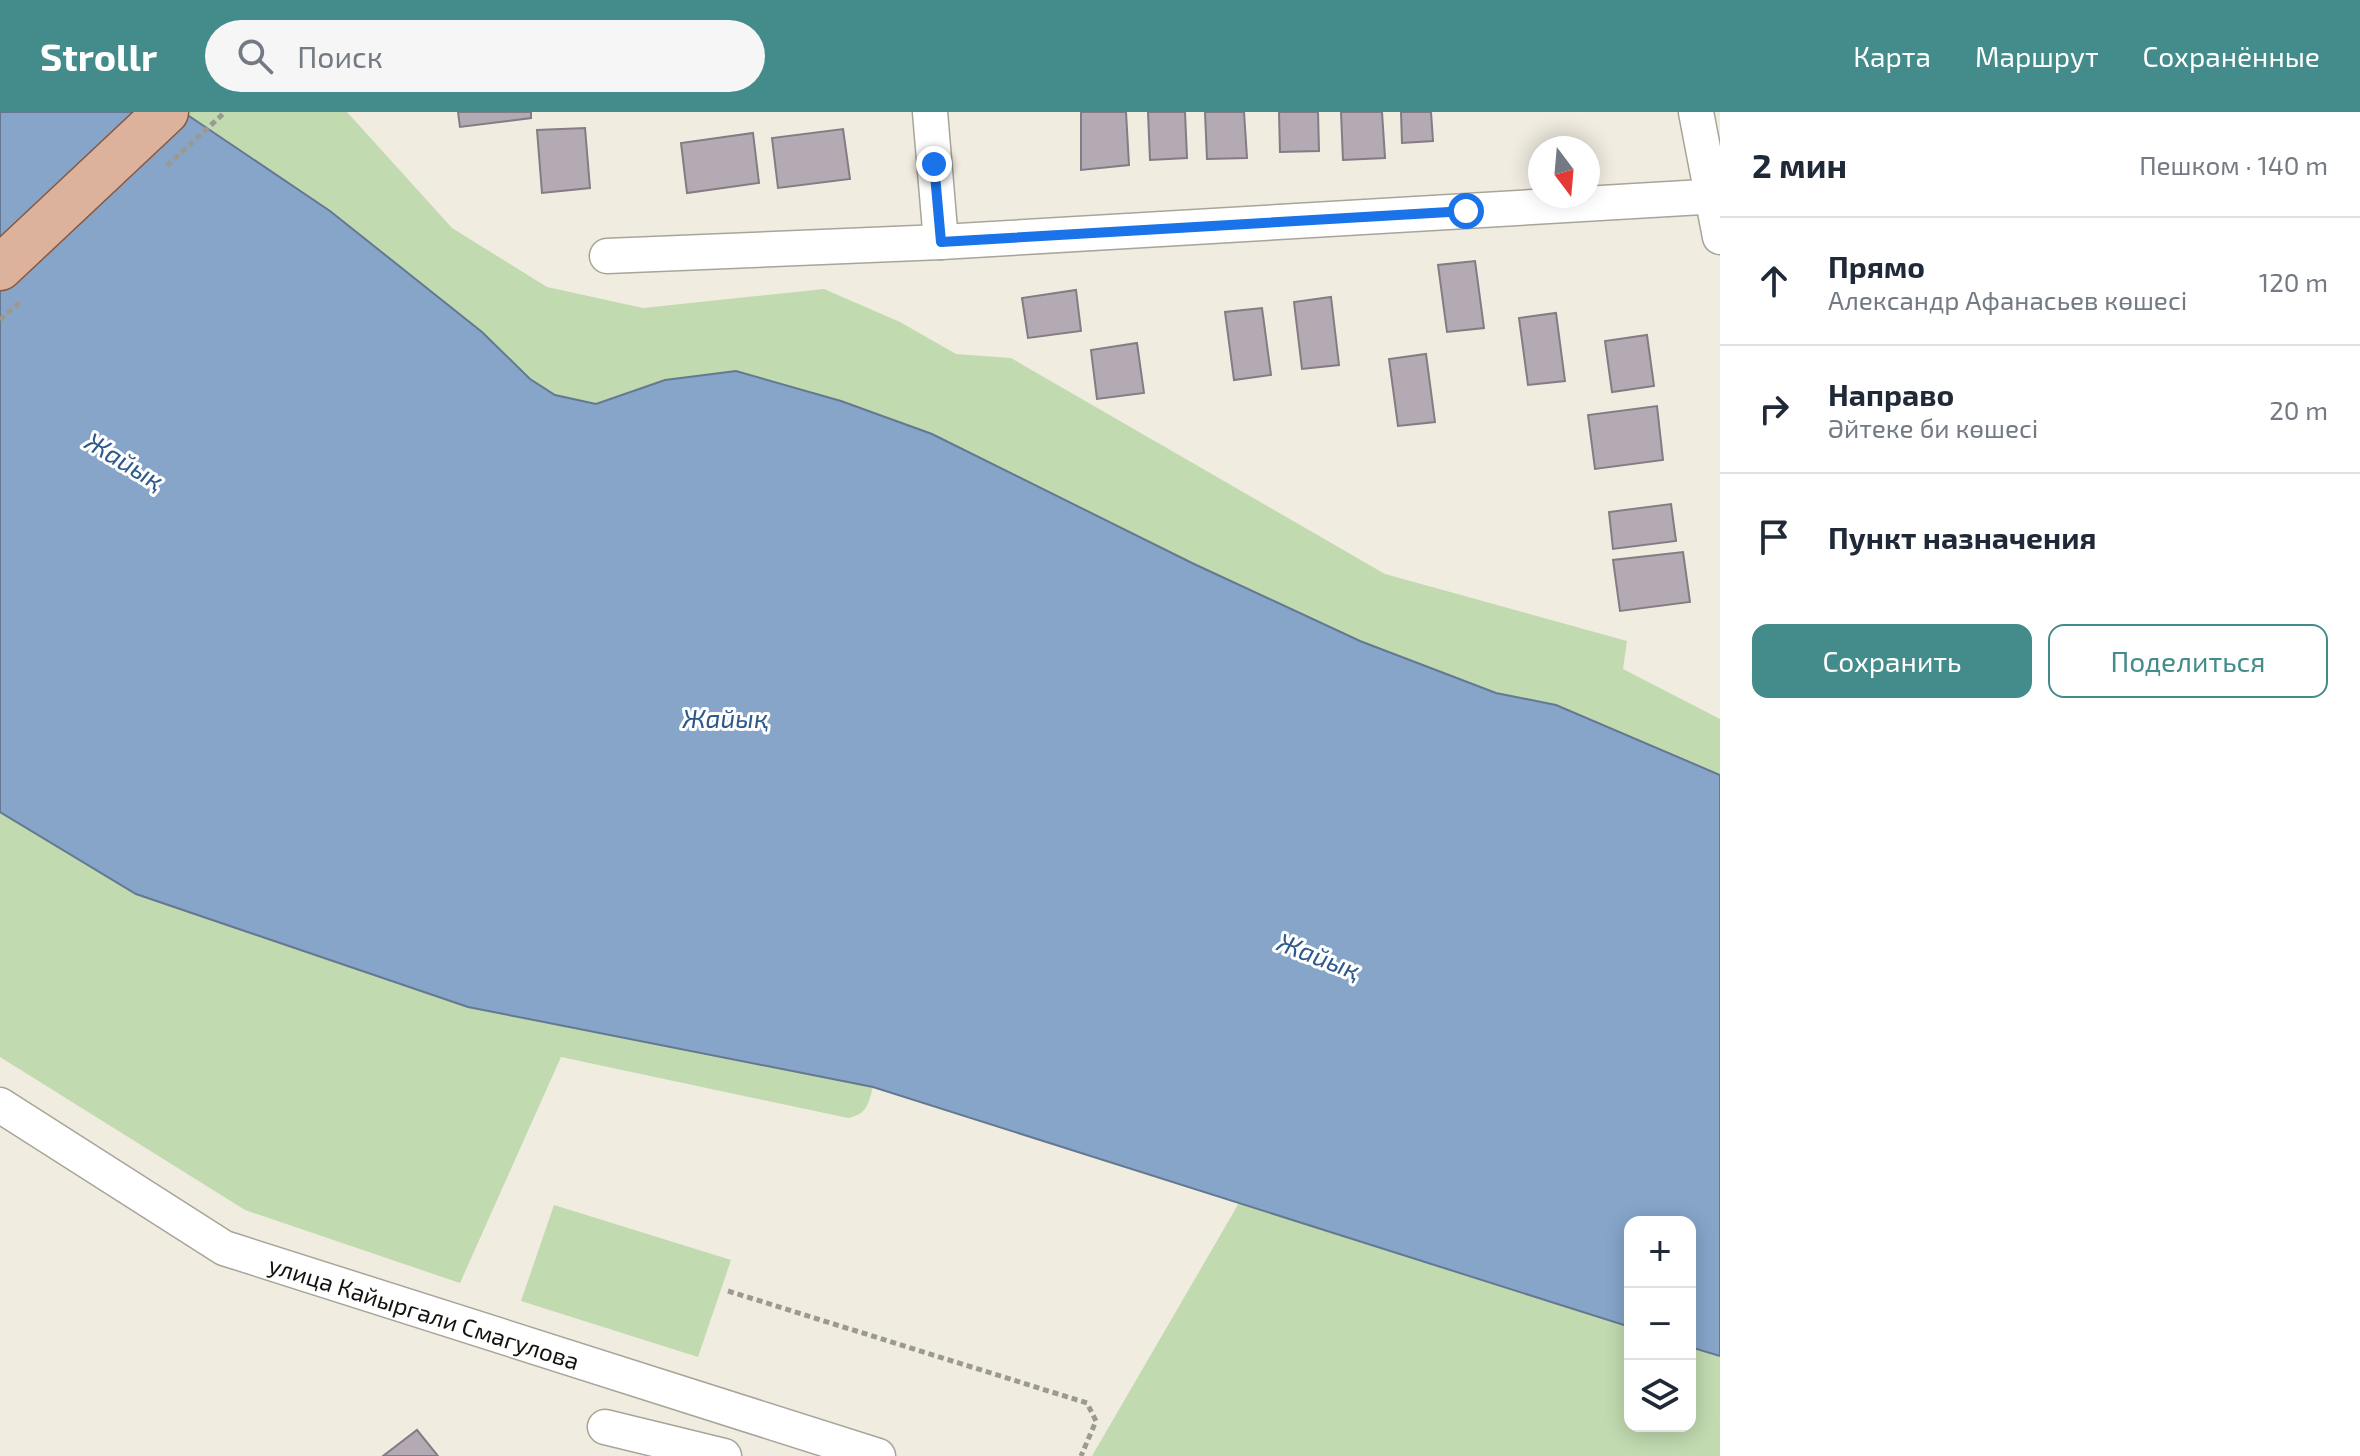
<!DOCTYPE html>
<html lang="ru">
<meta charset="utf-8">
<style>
body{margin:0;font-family:"Exo 2",sans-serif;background:#f6f6f7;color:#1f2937}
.controls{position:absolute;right:24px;bottom:24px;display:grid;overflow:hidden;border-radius:16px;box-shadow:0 4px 20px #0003}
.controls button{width:72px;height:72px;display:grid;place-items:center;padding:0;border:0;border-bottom:2px solid #e0e1e3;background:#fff;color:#1f2937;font:40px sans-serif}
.compass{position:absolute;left:1528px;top:24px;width:72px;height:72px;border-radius:50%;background:#fff;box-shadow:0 4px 20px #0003;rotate:164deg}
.stop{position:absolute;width:24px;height:24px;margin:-18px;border:6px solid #1a73e8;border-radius:50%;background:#fff}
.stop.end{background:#1a73e8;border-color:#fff;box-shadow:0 2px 8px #0008}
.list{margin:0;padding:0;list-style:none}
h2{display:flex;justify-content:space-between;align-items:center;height:104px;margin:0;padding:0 32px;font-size:34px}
h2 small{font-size:26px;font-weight:400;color:#747a83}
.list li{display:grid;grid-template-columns:52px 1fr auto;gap:24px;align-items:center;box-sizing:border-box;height:128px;padding:0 32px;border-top:2px solid #e0e1e3}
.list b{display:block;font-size:30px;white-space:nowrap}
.list p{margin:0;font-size:26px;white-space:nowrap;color:#747a83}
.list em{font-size:26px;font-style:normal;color:#747a83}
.actions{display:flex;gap:16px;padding:24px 32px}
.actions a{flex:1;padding:18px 0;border:2px solid #448c8b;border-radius:16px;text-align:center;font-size:28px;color:#448c8b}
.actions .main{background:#448c8b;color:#fff}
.icon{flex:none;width:44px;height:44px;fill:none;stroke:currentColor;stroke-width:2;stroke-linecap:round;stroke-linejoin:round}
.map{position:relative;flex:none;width:1720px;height:1344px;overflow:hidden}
header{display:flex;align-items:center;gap:48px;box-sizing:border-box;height:112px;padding:0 40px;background:#448c8b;color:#fff}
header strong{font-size:38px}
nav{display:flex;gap:44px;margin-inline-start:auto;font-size:28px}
.search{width:560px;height:72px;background:#f6f6f7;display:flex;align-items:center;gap:20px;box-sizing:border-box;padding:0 28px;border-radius:44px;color:#747a83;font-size:30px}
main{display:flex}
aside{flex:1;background:#fff}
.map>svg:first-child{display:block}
</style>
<header>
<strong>Strollr</strong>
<div class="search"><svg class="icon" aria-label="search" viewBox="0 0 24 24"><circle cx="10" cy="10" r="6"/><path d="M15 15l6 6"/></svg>Поиск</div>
<nav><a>Карта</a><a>Маршрут</a><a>Сохранённые</a></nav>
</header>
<main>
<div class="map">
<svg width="1720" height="1344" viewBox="0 0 1720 1344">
<rect width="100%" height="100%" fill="#f0ece0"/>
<g fill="#c1dab0">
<path d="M 184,0 L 347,0 L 452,116 L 547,175 L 643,196 L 824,177 L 900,210 L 956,242 L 1011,246 L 1385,462 L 1627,529 L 1623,557 L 1720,607 L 1720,663 L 1556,593 L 1496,581 L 1360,529 L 1192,451 L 932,322 L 841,289 L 736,259 L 665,268 L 596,292 L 555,283 L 530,267 L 482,220 L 330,99 Z"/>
<path d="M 0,700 L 136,782 L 468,895 L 873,975 C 868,993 867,1002 848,1006 L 561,945 L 460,1171 L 245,1098 L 0,945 Z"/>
<path d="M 1239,1091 L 1630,1215 L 1630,1314 L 1690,1314 L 1690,1235 L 1720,1244 L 1720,1344 L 1092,1344 Z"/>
<path d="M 554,1093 L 731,1148 L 698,1245 L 521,1189 Z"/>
</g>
<path fill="#86a5c9" stroke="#647991" stroke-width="2" d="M 0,0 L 183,0 L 330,99 L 482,220 L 530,267 L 555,283 L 596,292 L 665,268 L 736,259 L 841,289 L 932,322 L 1192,451 L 1360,529 L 1496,581 L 1556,593 L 1720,663 L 1720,1244 L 1690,1235 L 1690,1110 L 1630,1110 L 1630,1215 L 873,975 L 468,895 L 136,782 L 0,700 Z"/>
<g fill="#b3aab3" stroke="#847b84" stroke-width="2">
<path d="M 458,0 L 531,0 L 531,6 L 460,15 Z"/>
<path d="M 1081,0 L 1126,0 L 1129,53 L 1081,58 Z"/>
<path d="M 1148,0 L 1185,0 L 1187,46 L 1150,48 Z"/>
<path d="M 1205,0 L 1244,0 L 1247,46 L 1207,47 Z"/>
<path d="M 1279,0 L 1318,0 L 1319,39 L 1280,40 Z"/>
<path d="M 1341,0 L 1382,0 L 1385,46 L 1343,48 Z"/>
<path d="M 1401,0 L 1431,0 L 1433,29 L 1402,31 Z"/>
<path d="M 585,16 L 590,76 L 542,81 L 537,18 Z"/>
<path d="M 843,17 L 850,67 L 778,76 L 772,26 Z"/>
<path d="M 753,21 L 759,71 L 687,81 L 681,31 Z"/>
<path d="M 1475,149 L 1484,216 L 1447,220 L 1438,153 Z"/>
<path d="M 1076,178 L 1081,219 L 1028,226 L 1022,186 Z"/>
<path d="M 1331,185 L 1339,253 L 1302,257 L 1294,190 Z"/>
<path d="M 1262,196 L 1271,263 L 1234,268 L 1225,200 Z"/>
<path d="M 1556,201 L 1565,269 L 1528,273 L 1519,206 Z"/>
<path d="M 1647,223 L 1654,274 L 1612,280 L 1605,229 Z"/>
<path d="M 1137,231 L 1144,281 L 1097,287 L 1091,238 Z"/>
<path d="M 1426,242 L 1435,310 L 1398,314 L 1389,247 Z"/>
<path d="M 1657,294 L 1663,348 L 1595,357 L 1588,303 Z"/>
<path d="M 1671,392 L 1676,429 L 1613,437 L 1609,400 Z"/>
<path d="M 1683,440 L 1690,490 L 1620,499 L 1613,448 Z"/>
<path d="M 417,1318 L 438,1344 L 383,1344 Z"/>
</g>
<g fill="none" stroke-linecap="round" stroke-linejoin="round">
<g stroke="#a8a499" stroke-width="37">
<g id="minor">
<path d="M 930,0 L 941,130"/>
<path d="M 1696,0 L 1720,125"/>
<path d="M 607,144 L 941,130 L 1720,84"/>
<path id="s1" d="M 0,993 L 224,1136 L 878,1344"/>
<path d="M 605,1315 L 724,1344"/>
</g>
</g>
<g stroke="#885841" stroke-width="47">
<path id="major" d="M 0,156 L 166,0"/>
</g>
<g stroke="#9c9990" stroke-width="5" stroke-dasharray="6 4" stroke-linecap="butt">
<path d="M 167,54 L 225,0"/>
<path d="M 0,208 L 22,188"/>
<path d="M 728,1179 L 1087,1291 L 1096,1309 L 1081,1344"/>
</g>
<use href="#minor" stroke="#fff" stroke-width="34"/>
<use href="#major" stroke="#ddb29d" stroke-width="44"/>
</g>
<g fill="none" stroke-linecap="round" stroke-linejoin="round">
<path stroke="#1a73e8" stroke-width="10" d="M 934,52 L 941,130 L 1466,99"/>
</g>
<g text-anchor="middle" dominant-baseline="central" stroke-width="6" stroke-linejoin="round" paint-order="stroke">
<g font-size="24" fill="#13120e" stroke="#fff">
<text stroke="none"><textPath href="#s1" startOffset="476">улица Кайыргали Смагулова</textPath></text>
</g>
<g font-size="26" font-style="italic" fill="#2d598a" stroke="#fff">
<text transform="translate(125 348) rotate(31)">Жайық</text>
<text x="725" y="605">Жайық</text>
<text transform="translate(1319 843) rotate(21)">Жайық</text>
</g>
</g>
</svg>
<div class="controls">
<button>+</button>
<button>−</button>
<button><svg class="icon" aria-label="layers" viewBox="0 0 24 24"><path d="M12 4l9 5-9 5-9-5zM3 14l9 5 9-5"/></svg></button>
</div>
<svg class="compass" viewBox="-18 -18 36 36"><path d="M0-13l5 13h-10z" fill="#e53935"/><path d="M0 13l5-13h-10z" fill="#747a83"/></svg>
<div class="stop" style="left:1466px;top:99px"></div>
<div class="stop end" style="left:934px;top:52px"></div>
</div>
<aside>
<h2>2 мин<small>Пешком · 140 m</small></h2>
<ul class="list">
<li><svg class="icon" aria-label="ahead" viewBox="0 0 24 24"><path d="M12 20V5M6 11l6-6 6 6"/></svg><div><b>Прямо</b><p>Александр Афанасьев көшесі</p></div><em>120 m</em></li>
<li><svg class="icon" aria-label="right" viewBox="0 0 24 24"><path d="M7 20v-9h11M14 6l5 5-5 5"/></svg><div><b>Направо</b><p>Әйтеке би көшесі</p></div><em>20 m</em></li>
<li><svg class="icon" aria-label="arrive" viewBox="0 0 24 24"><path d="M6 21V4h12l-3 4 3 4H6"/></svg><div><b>Пункт назначения</b></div></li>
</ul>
<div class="actions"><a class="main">Сохранить</a><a>Поделиться</a></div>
</aside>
</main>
